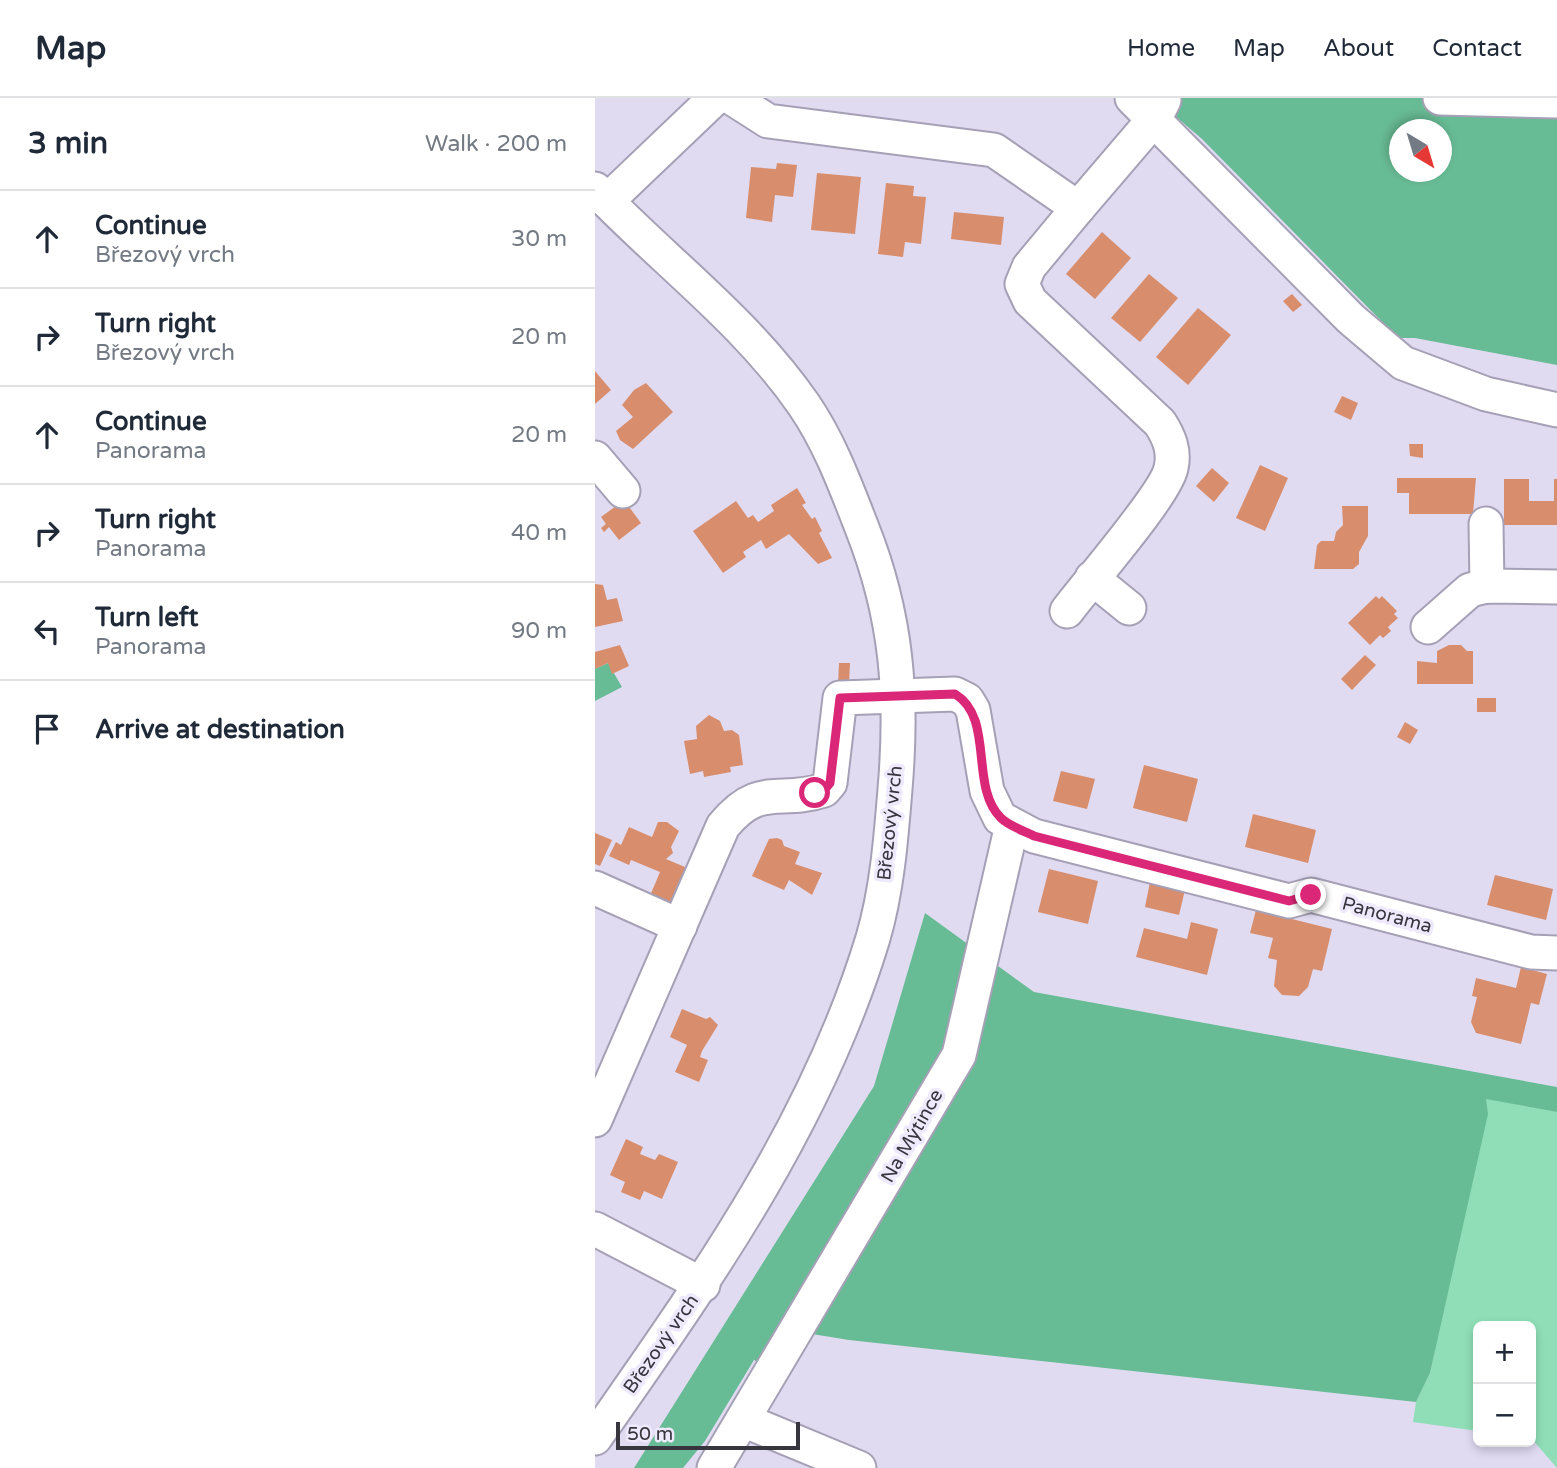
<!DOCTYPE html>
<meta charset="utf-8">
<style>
body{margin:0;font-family:"Varela Round",sans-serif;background:#f6f6f7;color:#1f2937}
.controls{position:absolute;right:21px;bottom:21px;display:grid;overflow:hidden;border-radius:10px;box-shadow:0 4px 10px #0003}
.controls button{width:63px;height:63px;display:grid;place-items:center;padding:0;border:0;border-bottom:2px solid #e0e1e3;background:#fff;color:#1f2937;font:35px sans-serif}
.compass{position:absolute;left:794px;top:21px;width:63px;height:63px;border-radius:50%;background:#fff;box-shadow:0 4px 10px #0003;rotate:142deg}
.scale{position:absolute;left:21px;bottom:18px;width:184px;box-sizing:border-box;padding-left:7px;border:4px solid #37353e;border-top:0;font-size:19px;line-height:24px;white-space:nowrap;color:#37353e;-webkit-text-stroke:5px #eee9fc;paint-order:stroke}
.stop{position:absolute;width:21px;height:21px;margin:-16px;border:5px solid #db2777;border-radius:50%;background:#fff}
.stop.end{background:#db2777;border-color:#fff;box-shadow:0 2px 7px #0008}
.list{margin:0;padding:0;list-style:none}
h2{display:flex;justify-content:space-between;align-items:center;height:91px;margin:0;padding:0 28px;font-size:30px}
h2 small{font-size:23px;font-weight:400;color:#747a83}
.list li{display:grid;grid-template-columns:46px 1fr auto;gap:21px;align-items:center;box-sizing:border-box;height:98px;padding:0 28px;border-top:2px solid #e0e1e3}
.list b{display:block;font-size:26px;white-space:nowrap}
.list p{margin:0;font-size:23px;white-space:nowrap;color:#747a83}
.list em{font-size:23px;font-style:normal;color:#747a83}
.icon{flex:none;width:38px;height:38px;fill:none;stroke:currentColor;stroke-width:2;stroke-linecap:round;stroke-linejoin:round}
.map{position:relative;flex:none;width:962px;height:1370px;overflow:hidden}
header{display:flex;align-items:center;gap:42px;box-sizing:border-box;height:98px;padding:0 35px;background:#fff;border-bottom:2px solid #e0e1e3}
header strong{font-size:33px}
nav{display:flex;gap:38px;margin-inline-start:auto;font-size:24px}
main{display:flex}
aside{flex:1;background:#fff}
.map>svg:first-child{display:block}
</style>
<header>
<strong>Map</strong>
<nav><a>Home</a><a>Map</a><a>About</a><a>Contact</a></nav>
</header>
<main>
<aside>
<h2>3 min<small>Walk · 200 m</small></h2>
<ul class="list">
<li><svg class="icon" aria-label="ahead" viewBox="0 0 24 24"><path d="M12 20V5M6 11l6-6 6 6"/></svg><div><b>Continue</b><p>Březový vrch</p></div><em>30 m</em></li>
<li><svg class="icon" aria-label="right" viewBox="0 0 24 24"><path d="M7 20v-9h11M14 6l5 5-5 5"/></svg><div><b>Turn right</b><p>Březový vrch</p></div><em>20 m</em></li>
<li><svg class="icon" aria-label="ahead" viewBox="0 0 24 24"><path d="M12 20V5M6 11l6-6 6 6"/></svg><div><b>Continue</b><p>Panorama</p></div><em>20 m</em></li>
<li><svg class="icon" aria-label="right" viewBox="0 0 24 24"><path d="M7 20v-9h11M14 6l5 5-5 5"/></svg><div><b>Turn right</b><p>Panorama</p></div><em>40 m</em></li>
<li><svg class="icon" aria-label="left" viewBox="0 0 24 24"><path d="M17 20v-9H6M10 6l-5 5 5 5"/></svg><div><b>Turn left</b><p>Panorama</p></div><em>90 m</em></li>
<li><svg class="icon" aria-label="arrive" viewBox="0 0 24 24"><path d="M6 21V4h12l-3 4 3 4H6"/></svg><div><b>Arrive at destination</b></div></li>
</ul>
</aside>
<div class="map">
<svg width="962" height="1370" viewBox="0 0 962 1370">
<rect width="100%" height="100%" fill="#e1dbf2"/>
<path fill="#8fdeb7" d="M 891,1000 L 962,1014 L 962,1370 L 936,1340 L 936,1228 L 883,1228 L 883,1333 L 818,1324 L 821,1304 L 835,1275 Z"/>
<g fill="#68bc95" fill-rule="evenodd">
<path d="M 559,0 L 962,0 L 962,267 L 820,240 L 803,240 L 607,41 ZM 804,32 L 846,32 L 846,74 L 804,74 Z"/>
<path d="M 13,565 L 27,589 L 0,603 L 0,571 Z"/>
<path d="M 330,815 L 439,894 L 962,989 L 962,1014 L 891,1001 L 893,1016 L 835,1275 L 821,1304 L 254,1242 L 186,1231 L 165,1265 L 159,1262 L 110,1343 L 88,1370 L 39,1370 L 279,988 Z"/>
</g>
<g fill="#d88e6d">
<path d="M 182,65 L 202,67 L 198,99 L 180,97 L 177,124 L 151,120 L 156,69 L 181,71 Z"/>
<path d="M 222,75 L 266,79 L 260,136 L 216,132 Z"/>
<path d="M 291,85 L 319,88 L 318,98 L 331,99 L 326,146 L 310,144 L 308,159 L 283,156 Z"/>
<path d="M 359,114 L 409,119 L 406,147 L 356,141 Z"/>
<path d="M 507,134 L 536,160 L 500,201 L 471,176 Z"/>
<path d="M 554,176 L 583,200 L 545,244 L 516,220 Z"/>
<path d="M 697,196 L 707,207 L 698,214 L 688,203 Z"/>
<path d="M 603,210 L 636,237 L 593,287 L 561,259 Z"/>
<path d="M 0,273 L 16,292 L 0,306 Z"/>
<path d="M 51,285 L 78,314 L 38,351 L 25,342 L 21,333 L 38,319 L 27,307 L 39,292 Z"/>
<path d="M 747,298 L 763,305 L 756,322 L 739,314 Z"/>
<path d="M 814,346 L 828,346 L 828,360 L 815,358 Z"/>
<path d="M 665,367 L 693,380 L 670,433 L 641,420 Z"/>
<path d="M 617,370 L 634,385 L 619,404 L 601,388 Z"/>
<path d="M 802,380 L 881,380 L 878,416 L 814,416 L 814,395 L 802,395 Z"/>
<path d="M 909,381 L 934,381 L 934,403 L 959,403 L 959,381 L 962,381 L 962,427 L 909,427 Z"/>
<path d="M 202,390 L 211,405 L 207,407 L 217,421 L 220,419 L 227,433 L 224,435 L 237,460 L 223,466 L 194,436 L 171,451 L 166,442 L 148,454 L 151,459 L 128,475 L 98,433 L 141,403 L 153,420 L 158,417 L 163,424 L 179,413 L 176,407 Z"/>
<path d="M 29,402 L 46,425 L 24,442 L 14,429 L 9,434 L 6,430 L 11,426 L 6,419 Z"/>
<path d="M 747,408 L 773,408 L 773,438 L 764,454 L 764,466 L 758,471 L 719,471 L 722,447 L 726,443 L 739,443 L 741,434 L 748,427 Z"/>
<path d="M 0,486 L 8,487 L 12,502 L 22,500 L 28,523 L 0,529 Z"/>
<path d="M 781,498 L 784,501 L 787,498 L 802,513 L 799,516 L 803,520 L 793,529 L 796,533 L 788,540 L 785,537 L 775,547 L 753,525 Z"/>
<path d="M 25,547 L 34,568 L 17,576 L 13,565 L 0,571 L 0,554 Z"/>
<path d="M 854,547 L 866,547 L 872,553 L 878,553 L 878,586 L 822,586 L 822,563 L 842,565 L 842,553 Z"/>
<path d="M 770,557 L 781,567 L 757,592 L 746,581 Z"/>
<path d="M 244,565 L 255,565 L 254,587 L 243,587 Z"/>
<rect x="882" y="600" width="19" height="14"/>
<path d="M 114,617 L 125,623 L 129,633 L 137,632 L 144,637 L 148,667 L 135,669 L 136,674 L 109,679 L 108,673 L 95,676 L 89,643 L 102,641 L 101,628 Z"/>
<path d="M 810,624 L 823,632 L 815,646 L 802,639 Z"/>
<path d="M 549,667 L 603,681 L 592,724 L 538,710 Z"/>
<path d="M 466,673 L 500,681 L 492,711 L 458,703 Z"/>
<path d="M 658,716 L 721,732 L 713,765 L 650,749 Z"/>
<path d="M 63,724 L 72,724 L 84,733 L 76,749 L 78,755 L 71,761 L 97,772 L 80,811 L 54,800 L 65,774 L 36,762 L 34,767 L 14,758 L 21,744 L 26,747 L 34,729 L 57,739 Z"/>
<path d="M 0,735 L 17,742 L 5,768 L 0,766 Z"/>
<path d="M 182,740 L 187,742 L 189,748 L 205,754 L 200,766 L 227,775 L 217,797 L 194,782 L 189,792 L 157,778 L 174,741 Z"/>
<path d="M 454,771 L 503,783 L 493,826 L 443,814 Z"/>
<path d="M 900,777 L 958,791 L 951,822 L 892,807 Z"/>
<path d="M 555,784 L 590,792 L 584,817 L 550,809 Z"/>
<path d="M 661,812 L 737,831 L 727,873 L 718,871 L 713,889 L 704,898 L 687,897 L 679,888 L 682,862 L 673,860 L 678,840 L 655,835 Z"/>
<path d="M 596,824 L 623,831 L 612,877 L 541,859 L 549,830 L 592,841 Z"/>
<path d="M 926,869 L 952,876 L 944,907 L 936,905 L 926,946 L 881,935 L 876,924 L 882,899 L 877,898 L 881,880 L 921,890 Z"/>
<path d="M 87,911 L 111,921 L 115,919 L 123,927 L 107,953 L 105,959 L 113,962 L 104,984 L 80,974 L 92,947 L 75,939 Z"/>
<path d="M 31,1041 L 48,1049 L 45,1056 L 60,1062 L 64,1056 L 83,1064 L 67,1101 L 49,1093 L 45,1102 L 26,1094 L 30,1084 L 15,1077 Z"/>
</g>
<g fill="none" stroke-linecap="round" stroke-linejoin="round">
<g stroke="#a5a0b5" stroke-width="37">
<g id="minor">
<path d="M 137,0 L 173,23 L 399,52 L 483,110 L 434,169 L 427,186 L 435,203 L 565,325 C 574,339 580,353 576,370 C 571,396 492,486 472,513"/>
<path d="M 537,0 L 756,221 L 808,265 L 891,296 L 962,312"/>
<path d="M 845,0 L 962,3"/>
<path d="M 0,91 C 70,164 151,223 209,307 C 235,345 251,389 267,430 C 302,518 308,598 300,691 C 296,741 292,792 278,840 C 221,1028 111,1181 0,1340"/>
<path d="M 12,103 L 120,0"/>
<path d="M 483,110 L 560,20 L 569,2"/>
<path d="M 0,360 L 28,393"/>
<path d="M 891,426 L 892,488"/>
<path d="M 497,480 L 534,510"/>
<path d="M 833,529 L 875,492 L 892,488 L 962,489"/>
<path d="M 0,790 L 85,828"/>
<path d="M 0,1022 L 128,728 C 165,683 184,707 229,692 L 235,685 L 245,600 L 360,596 L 372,602 L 378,612 L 392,693 L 405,720 L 439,738 L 694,803 L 716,797 L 936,854 L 962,855"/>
<path d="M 0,1131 L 108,1187"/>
<path d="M 148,1322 L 264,1370"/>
<path d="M 119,1370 L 364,957 L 417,727"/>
</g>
</g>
<use href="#minor" stroke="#fff" stroke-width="33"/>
</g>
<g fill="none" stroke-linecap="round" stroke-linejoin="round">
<path stroke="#db2777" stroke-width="9" d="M 220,695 L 229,692 L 235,685 L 245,600 L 360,596 C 400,620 374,689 406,720 C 414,728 429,733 439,738 L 694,803 L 716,797"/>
</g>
<g text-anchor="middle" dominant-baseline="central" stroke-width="7" stroke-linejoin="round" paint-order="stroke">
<g font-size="19" fill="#37353e" stroke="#eee9fc">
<text transform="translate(295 725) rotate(-84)">Březový vrch</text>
<text transform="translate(792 817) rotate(15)">Panorama</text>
<text transform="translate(317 1038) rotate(-60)">Na Mýtince</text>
<text transform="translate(66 1246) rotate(-55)">Březový vrch</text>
</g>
</g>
</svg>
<div class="controls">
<button>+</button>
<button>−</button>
</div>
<svg class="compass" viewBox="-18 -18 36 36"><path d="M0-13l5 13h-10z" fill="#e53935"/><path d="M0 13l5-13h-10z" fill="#747a83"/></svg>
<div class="scale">50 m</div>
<div class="stop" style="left:220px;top:695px"></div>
<div class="stop end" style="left:716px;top:797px"></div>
</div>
</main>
